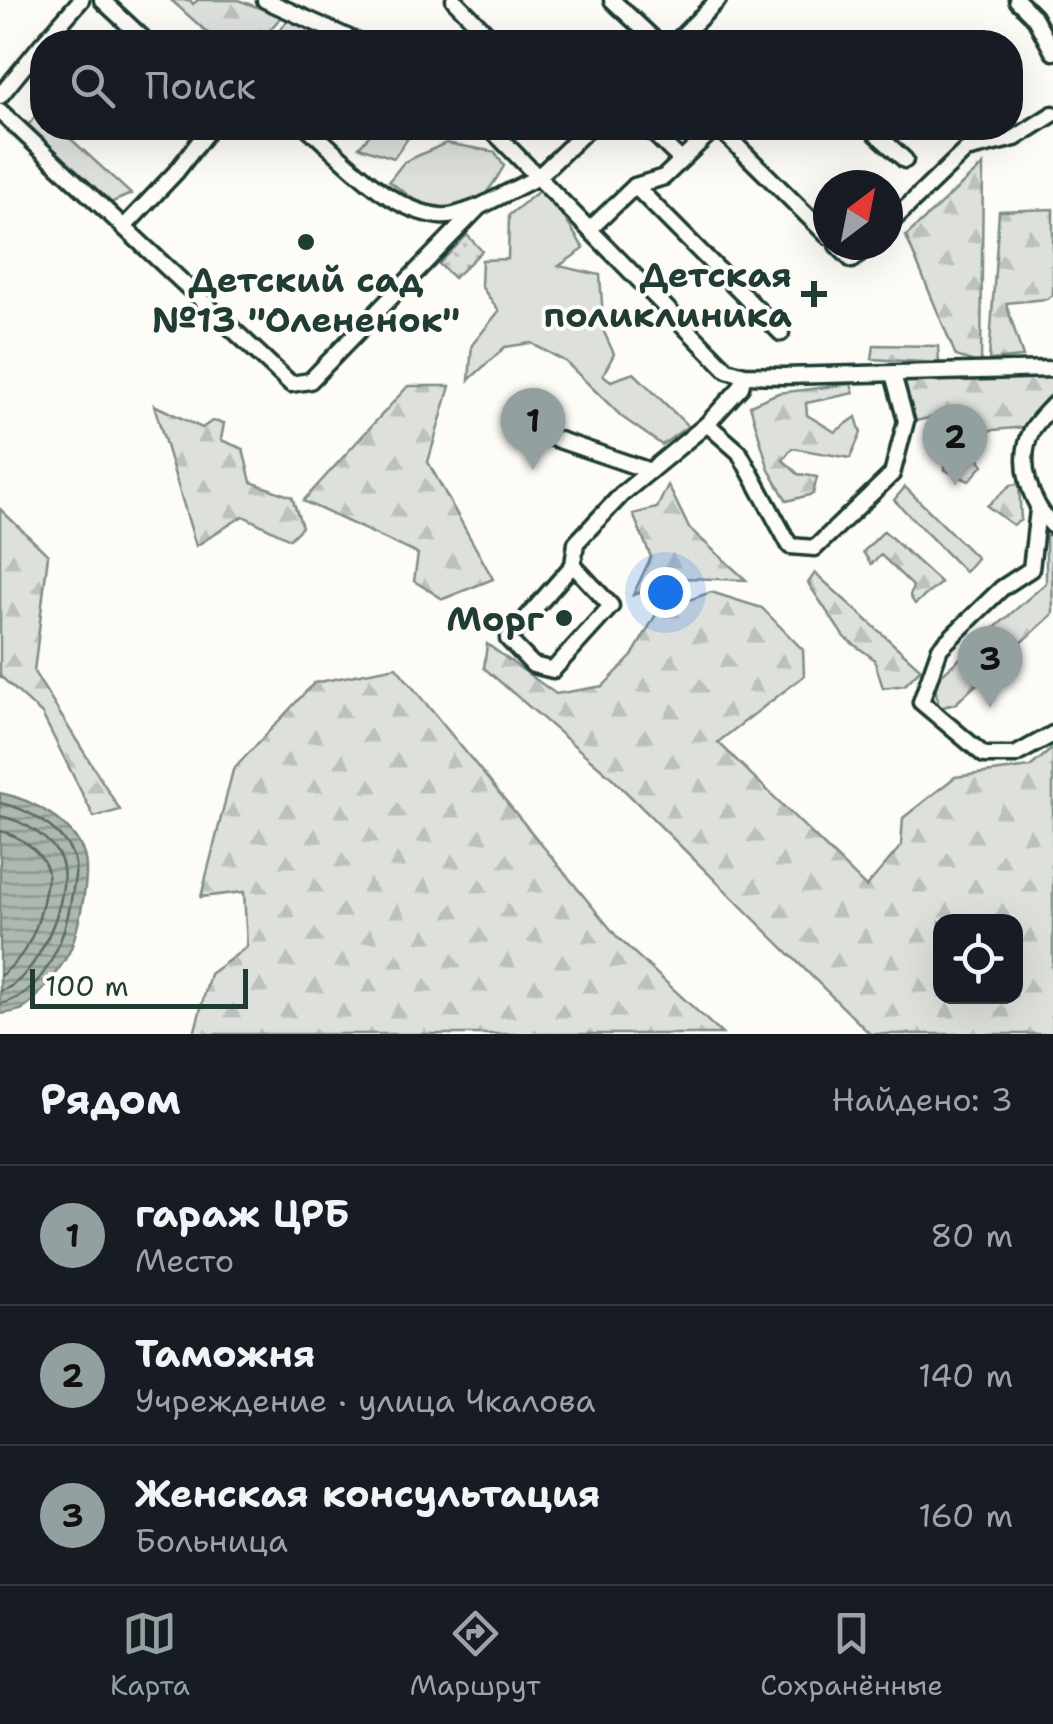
<!DOCTYPE html>
<html lang="ru">
<meta charset="utf-8">
<style>
body{margin:0;font-family:"Shantell Sans",sans-serif;background:#242831;color:#f1f3f6}
.controls{position:absolute;right:30px;bottom:30px;display:grid;overflow:hidden;border-radius:20px;box-shadow:0 10px 40px #0002}
.controls button{width:90px;height:90px;display:grid;place-items:center;padding:0;border:0;border-bottom:2px solid #363941;background:#171b24;color:#f1f3f6;font:50px sans-serif}
.compass{position:absolute;left:813px;top:170px;width:90px;height:90px;border-radius:50%;background:#171b24;box-shadow:0 10px 40px #0002;rotate:32deg}
.scale{position:absolute;left:30px;bottom:25px;width:218px;box-sizing:border-box;padding-left:10px;border:5px solid #1f3d34;border-top:0;font-size:28px;line-height:35px;white-space:nowrap;color:#1f3d34;-webkit-text-stroke:8px #fdfcf7;paint-order:stroke}
.you{position:absolute;left:665px;top:592px;width:35px;height:35px;margin:-25px;border:8px solid #fff;border-radius:50%;background:#1a73e8;box-shadow:0 0 0 15px #1a73e833}
.badge{display:grid;place-items:center;width:65px;height:65px;border-radius:50%;background:#92a19f;color:#111;font-size:32px;font-weight:700}
.pin{position:absolute;translate:-50% -82px;filter:drop-shadow(0 2px 5px #0008)}
.pin::after{content:'';position:absolute;top:52px;width:35px;height:30px;background:inherit;clip-path:polygon(0 0,100% 0,50% 100%)}
.list{margin:0;padding:0;list-style:none}
h2{display:flex;justify-content:space-between;align-items:center;height:130px;margin:0;padding:0 40px;font-size:42px}
h2 small{font-size:32px;font-weight:400;color:#9ea1a6}
.list li{display:grid;grid-template-columns:65px 1fr auto;gap:30px;align-items:center;box-sizing:border-box;height:140px;padding:0 40px;border-top:2px solid #363941}
.list b{display:block;font-size:38px;white-space:nowrap}
.list p{margin:0;font-size:32px;white-space:nowrap;color:#9ea1a6}
.list em{font-size:32px;font-style:normal;color:#9ea1a6}
.icon{flex:none;width:55px;height:55px;fill:none;stroke:currentColor;stroke-width:2;stroke-linecap:round;stroke-linejoin:round}
.map{position:relative;flex:none;width:1053px;height:1034px;overflow:hidden}
.search{position:absolute;background:#171b24;box-shadow:0 10px 40px #0002;left:30px;right:30px;top:30px;height:110px;display:flex;align-items:center;gap:25px;box-sizing:border-box;padding:0 35px;border-radius:40px;color:#9ea1a6;font-size:38px}
.sheet{height:550px;background:#171b24}
nav{display:flex;justify-content:space-around;align-items:center;box-sizing:border-box;height:140px;border-top:2px solid #363941;background:#171b24;font-size:28px;color:#9ea1a6}
nav a{display:grid;justify-items:center;gap:5px}
nav .on{color:#92a19f}
.map>svg:first-child{display:block}
</style>
<div class="map">
<svg width="1053" height="1034" viewBox="0 0 1053 1034">
<defs>
<pattern id="forest-firs" width="22" height="20" patternUnits="userSpaceOnUse" patternTransform="scale(2.5)"><rect width="22" height="20" fill="#dde0db"/><path d="M5 1l3.5 6h-7zM16 11l3.5 6h-7z" fill="#bdc1bd"/></pattern>
<pattern id="park-dots" width="8" height="8" patternUnits="userSpaceOnUse" patternTransform="scale(2.5)"><rect width="8" height="8" fill="#dde0db"/><path d="M2 2h.1M6 6h.1" fill="none" stroke="#bdc1bd" stroke-width="1.8" stroke-linecap="round"/></pattern>
<pattern id="water-rules" width="6" height="5" patternUnits="userSpaceOnUse" patternTransform="scale(2.5)"><rect width="6" height="5" fill="#aeb8b1"/><path d="M0 2.5h6" fill="none" stroke="#8d9791"/></pattern>
</defs>
<rect width="100%" height="100%" fill="#fdfcf7"/>
<filter id="ink" filterUnits="userSpaceOnUse"><feTurbulence type="fractalNoise" baseFrequency=".01" numOctaves="2"/><feDisplacementMap in="SourceGraphic" scale="20" xChannelSelector="R" yChannelSelector="G"/><feConvolveMatrix kernelMatrix="1 2 1 2 8 2 1 2 1" color-interpolation-filters="sRGB"/></filter>
<g filter="url(#ink)">
<g fill="#dde0db" stroke="#7e8e88" stroke-width="2.5">
<path d="M 289,18 L 343,42 L 290,42 L 279,32 Z"/>
<path d="M 40,110 L 42,128 L 59,128 L 131,194 L 108,204 L 26,128 Z"/>
<path d="M 376,128 L 415,128 L 394,158 L 359,147 Z"/>
<path d="M 446,143 L 495,152 L 504,166 C 469,230 439,220 389,181 L 404,162 Z"/>
<path d="M 539,191 L 564,217 L 584,249 L 559,266 L 600,275 L 604,332 L 614,354 L 603,375 L 611,381 L 634,373 L 688,426 L 662,445 L 622,417 L 566,362 L 531,343 L 505,347 L 469,380 L 472,345 L 499,311 L 481,286 L 482,260 L 508,259 L 509,215 Z"/>
</g>
<g fill="url(#forest-firs)" stroke="#7e8e88" stroke-width="2.5" fill-rule="evenodd">
<path d="M 171,0 L 190,0 L 193,4 L 198,0 L 238,0 L 282,16 L 259,42 L 218,42 Z"/>
<path d="M 983,165 L 981,364 L 956,356 L 906,236 Z"/>
<path d="M 1053,209 L 1053,295 L 1047,299 L 1006,303 L 1023,357 L 989,360 L 999,211 Z"/>
<path d="M 874,345 L 938,346 L 939,363 L 872,359 Z"/>
<path d="M 1053,376 L 1053,395 L 1025,427 L 962,433 L 983,465 L 969,481 L 945,470 L 937,416 L 916,421 L 903,380 Z"/>
<path d="M 851,384 L 854,393 L 806,403 L 807,415 L 835,432 L 856,417 L 861,433 L 850,458 L 792,448 L 783,460 L 798,474 L 817,477 L 813,494 L 787,501 L 769,470 L 750,405 L 778,393 Z"/>
<path d="M 408,386 L 450,386 L 428,462 L 493,579 L 443,599 L 414,581 L 418,554 L 303,501 Z"/>
<path d="M 154,405 L 202,428 L 212,421 L 224,423 L 221,440 L 243,449 L 251,482 L 292,497 L 302,527 L 290,539 L 243,516 L 196,546 Z"/>
<path d="M 1019,484 L 1021,520 L 1013,525 L 987,506 L 1011,485 Z"/>
<path d="M 668,485 L 689,528 L 746,580 L 683,578 L 633,595 L 651,557 L 633,514 L 657,508 Z"/>
<path d="M 905,487 L 977,558 L 965,572 L 894,500 Z"/>
<path d="M 0,509 L 48,555 L 34,672 L 120,810 L 94,817 L 42,714 L 0,676 Z"/>
<path d="M 884,531 L 941,583 L 915,604 L 910,596 L 913,586 L 881,555 L 871,564 L 863,552 Z"/>
<path d="M 1051,531 L 1053,614 L 955,704 L 939,708 L 934,681 L 1046,583 L 1046,537 Z"/>
<path d="M 815,573 L 921,669 L 905,685 L 883,688 L 874,659 L 844,637 L 808,583 Z"/>
<path d="M 711,592 L 762,608 L 803,650 L 804,676 L 718,742 L 866,887 L 901,846 L 903,818 L 955,777 L 1030,767 L 1053,748 L 1053,1034 L 870,1034 L 611,777 L 484,668 L 487,644 L 556,694 L 603,686 L 632,656 L 658,611 ZM 940,922 L 1016,922 L 1016,996 L 940,996 Z"/>
<path d="M 396,667 L 618,938 L 722,1034 L 194,1034 L 210,974 L 247,947 L 244,892 L 201,897 L 233,770 L 314,683 Z"/>
</g>
<path fill="url(#park-dots)" stroke="#7e8e88" stroke-width="2.5" d="M 467,235 L 482,251 L 454,278 L 439,264 Z"/>
<path fill="url(#water-rules)" stroke="#75877f" stroke-width="2.5" d="M 0,793 C 31,799 74,822 84,855 C 91,876 78,928 71,948 C 65,963 36,1001 23,1009 C 17,1012 6,1013 0,1014 Z"/>
<g fill="none" stroke-linecap="round" stroke-linejoin="round">
<g stroke="#586e66" stroke-width="2.5">
<path d="M 0,803 C 27,808 62,829 73,856 C 78,868 74,882 72,894 C 66,936 46,994 0,1004"/>
<path d="M 0,816 C 22,820 52,838 61,860 C 74,893 36,983 0,991"/>
<path d="M 0,831 C 19,835 46,854 48,874 C 42,914 34,951 0,976"/>
</g>
<g stroke="#1f3d34" stroke-width="21">
<g id="minor">
<path d="M 102,0 L 147,42"/>
<path d="M 265,0 L 358,42"/>
<path d="M 454,0 L 495,42"/>
<path d="M 612,0 L 657,42"/>
<path d="M 1017,0 L 1034,17 L 1053,52"/>
<path d="M 44,42 L 81,0"/>
<path d="M 676,42 L 718,0"/>
<path d="M 0,96 L 42,44"/>
<path d="M 0,111 L 291,384 L 310,381 L 479,207 L 538,177 L 589,128"/>
<path d="M 308,128 C 346,160 387,210 440,216 C 451,218 467,211 478,207"/>
<path d="M 490,128 L 727,370 L 744,375 L 784,376 L 1053,369"/>
<path d="M 648,128 L 681,160"/>
<path d="M 719,128 L 828,236"/>
<path d="M 870,128 L 905,160"/>
<path d="M 635,186 L 781,333"/>
<path d="M 888,225 L 966,150 L 1015,138 L 1053,114"/>
<path d="M 124,227 L 176,172 L 210,128"/>
<path d="M 590,229 L 635,186 L 664,177 L 715,128"/>
<path d="M 837,245 L 852,260 L 868,245"/>
<path d="M 1053,405 C 1046,413 1037,421 1032,430 C 1016,462 1030,502 1053,526"/>
<path d="M 512,424 L 650,471"/>
<path d="M 707,424 L 739,452 L 790,546 L 815,548 L 892,474 L 906,421 L 893,374"/>
<path d="M 1038,510 L 1031,569 L 1002,588 L 940,648 L 921,702 L 984,755 L 1015,755 L 1053,734"/>
<path d="M 573,565 L 611,606 L 553,670 L 533,665 L 508,639 L 573,565 L 576,543 L 622,494 L 707,424 L 741,387 L 744,375"/>
</g>
</g>
<use href="#minor" stroke="#fdfcf7" stroke-width="14"/>
</g>
</g>
<g fill="#1f3d34" stroke="#fdfcf7" stroke-width="4">
<circle cx="306" cy="242" r="10"/>
<path d="M809 279h10v10h10v10h-10v10h-10v-10h-10v-10h10z"/>
<circle cx="564" cy="618" r="10"/>
</g>
<g text-anchor="middle" dominant-baseline="central" stroke-width="8" stroke-linejoin="round" paint-order="stroke">
<g font-size="35" font-weight="bold" fill="#1f3d34" stroke="#fdfcf7" text-anchor="end">
<text x="792" y="274">Детская<tspan x="792" dy="40">поликлиника</tspan></text>
<text x="306" y="279" text-anchor="middle">Детский сад<tspan x="306" dy="40">№13 "Олененок"</tspan></text>
<text x="544" y="618">Морг</text>
</g>
</g>
</svg>
<div class="controls">
<button><svg class="icon" aria-label="locate" viewBox="0 0 24 24"><circle cx="12" cy="12" r="6"/><path d="M12 2v4M12 18v4M2 12h4M18 12h4"/></svg></button>
</div>
<svg class="compass" viewBox="-18 -18 36 36"><path d="M0-13l5 13h-10z" fill="#e53935"/><path d="M0 13l5-13h-10z" fill="#9ea1a6"/></svg>
<div class="scale">100 m</div>
<div class="you"></div>
<div class="pin badge" style="left:533px;top:470px">1</div>
<div class="pin badge" style="left:955px;top:486px">2</div>
<div class="pin badge" style="left:990px;top:708px">3</div>
<div class="search"><svg class="icon" aria-label="search" viewBox="0 0 24 24"><circle cx="10" cy="10" r="6"/><path d="M15 15l6 6"/></svg>Поиск</div>
</div>
<section class="sheet">
<h2>Рядом<small>Найдено: 3</small></h2>
<ul class="list">
<li><span class="badge">1</span><div><b>гараж ЦРБ</b><p>Место</p></div><em>80 m</em></li>
<li><span class="badge">2</span><div><b>Таможня</b><p>Учреждение · улица Чкалова</p></div><em>140 m</em></li>
<li><span class="badge">3</span><div><b>Женская консультация</b><p>Больница</p></div><em>160 m</em></li>
</ul>
</section>
<nav>
<a class="on"><svg class="icon" aria-label="map" viewBox="0 0 24 24"><path d="M3 6l6-2 6 2 6-2v14l-6 2-6-2-6 2zM9 4v14M15 6v14"/></svg>Карта</a>
<a><svg class="icon" aria-label="directions" viewBox="0 0 24 24"><path d="M12 3l9 9-9 9-9-9zM9 14v-3h6M13 9l2 2-2 2"/></svg>Маршрут</a>
<a><svg class="icon" aria-label="saved" viewBox="0 0 24 24"><path d="M7 4h10v16l-5-4-5 4z"/></svg>Сохранённые</a>
</nav>
